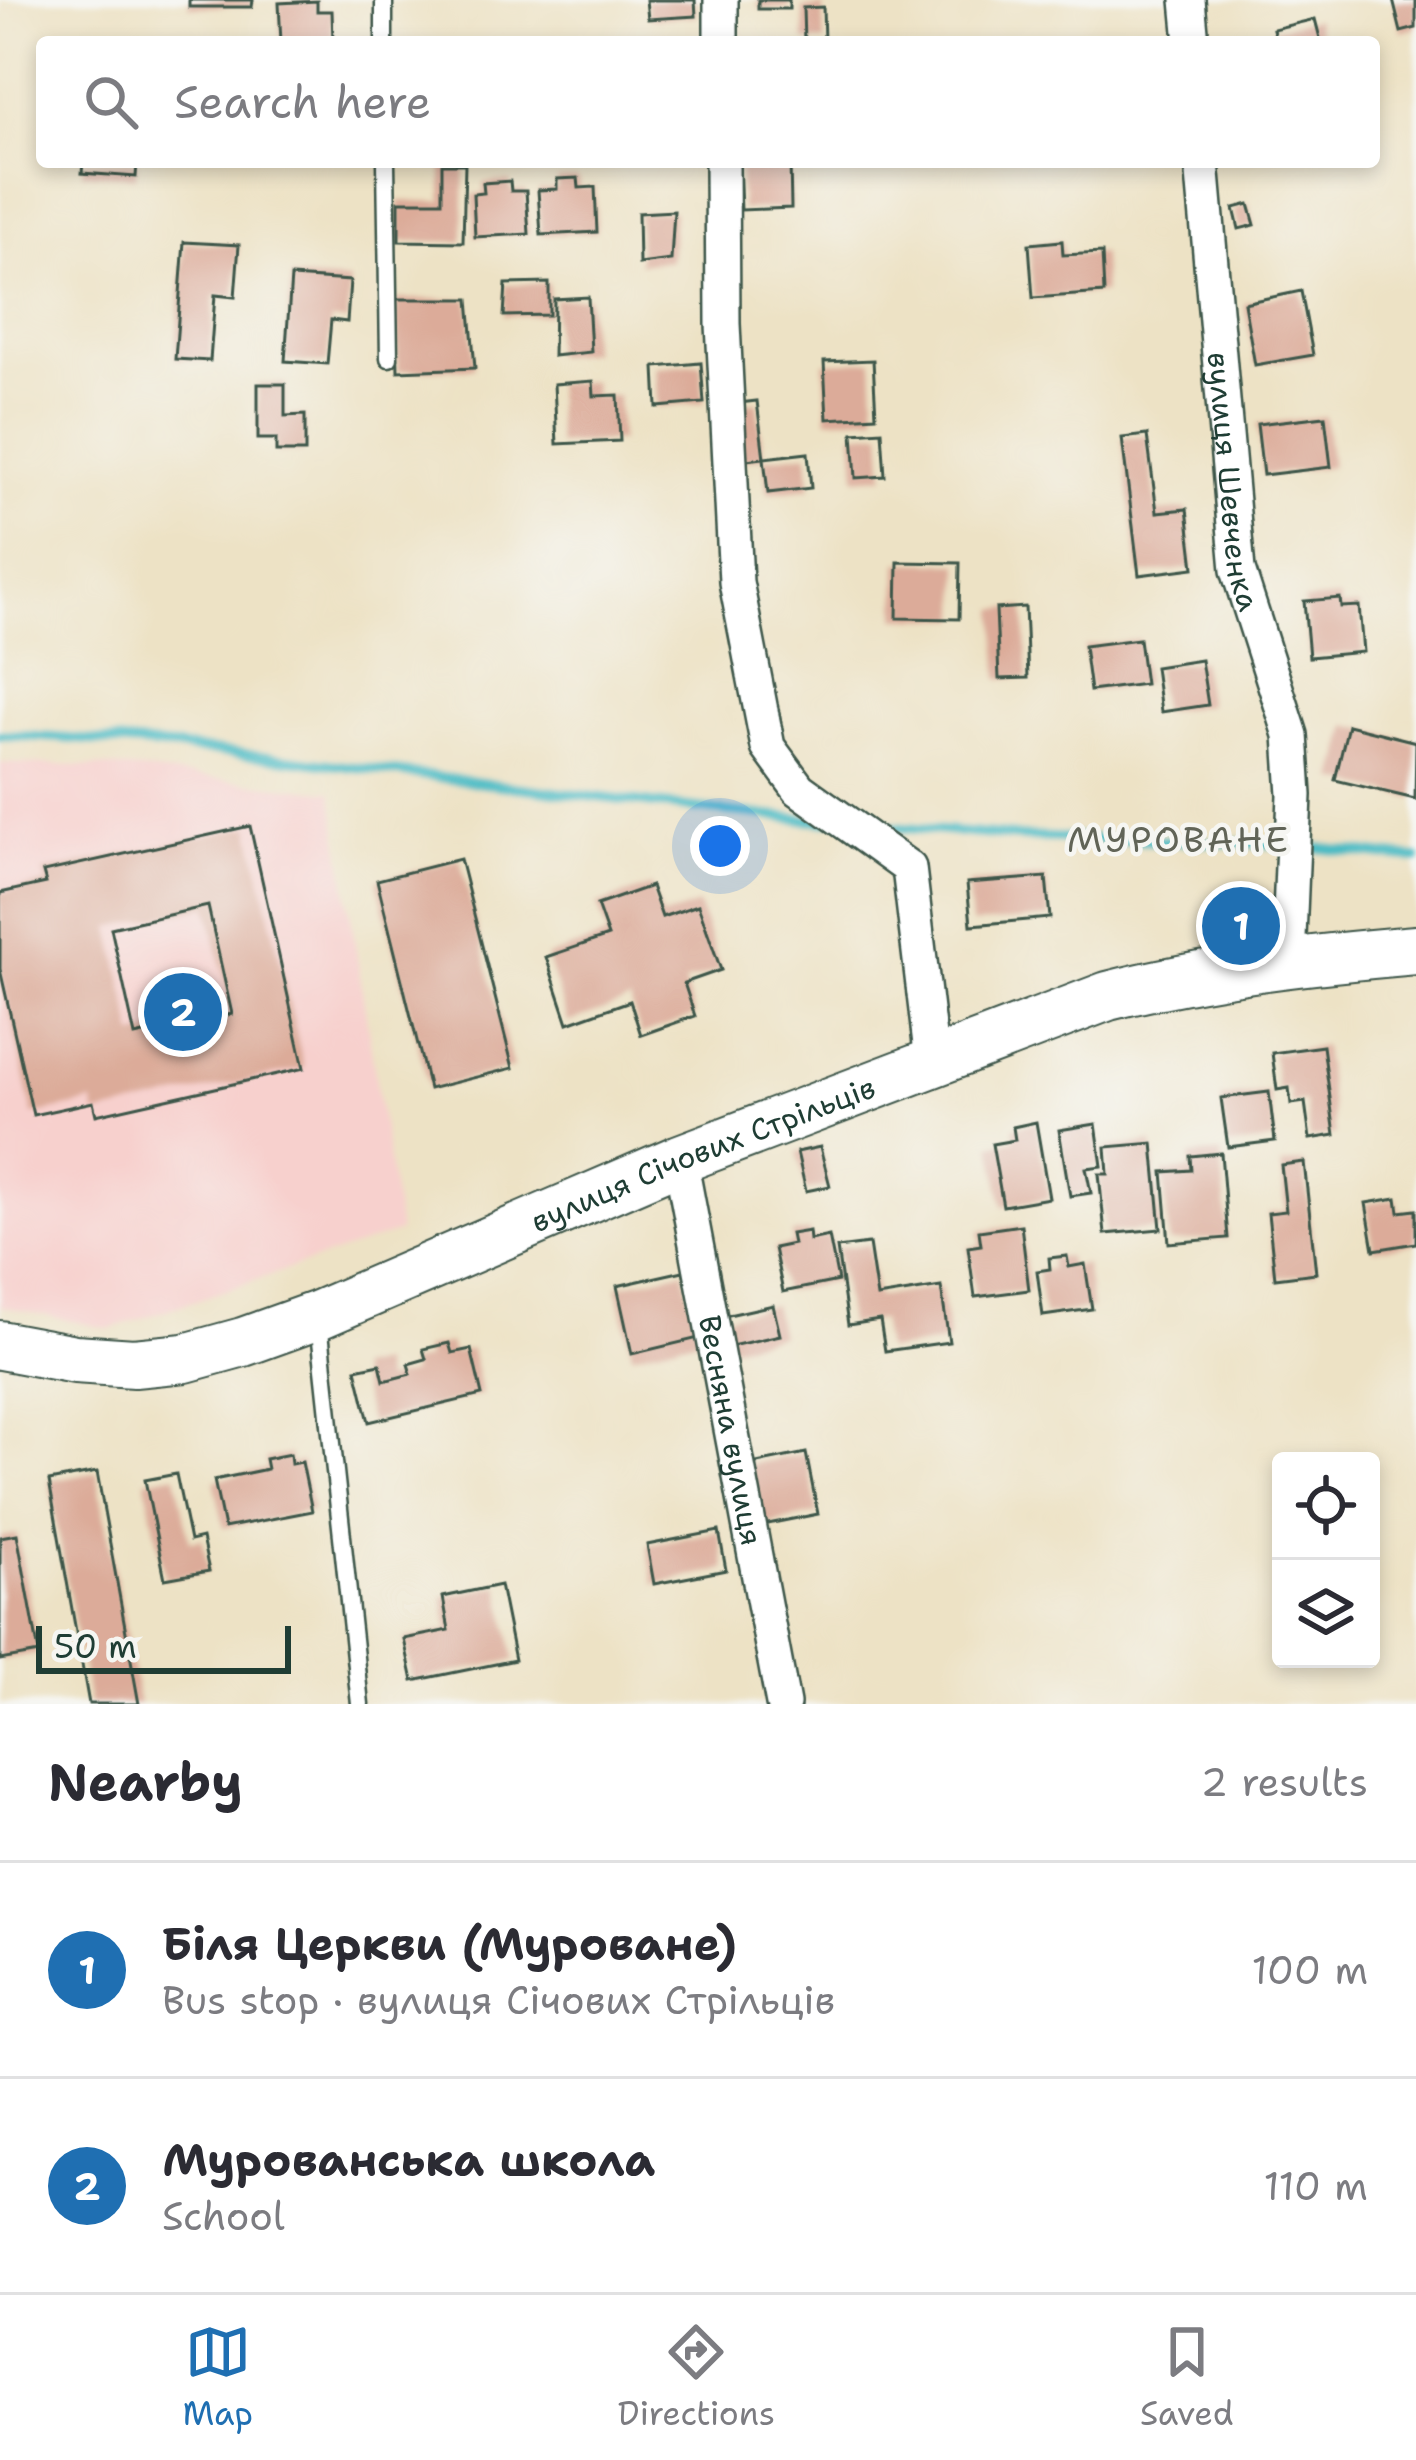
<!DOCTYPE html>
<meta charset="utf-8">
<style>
body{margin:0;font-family:"Shantell Sans",sans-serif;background:#f7f7f7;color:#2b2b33}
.controls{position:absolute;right:36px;bottom:36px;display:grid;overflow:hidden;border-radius:12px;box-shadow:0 6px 18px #0003}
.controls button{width:108px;height:108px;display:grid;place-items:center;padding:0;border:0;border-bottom:3px solid #e1e1e2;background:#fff;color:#2b2b33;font:60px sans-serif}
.scale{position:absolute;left:36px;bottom:30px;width:255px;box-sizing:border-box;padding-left:12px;border:6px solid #1f3d34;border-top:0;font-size:33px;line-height:42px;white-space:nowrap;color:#1f3d34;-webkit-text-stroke:9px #f6f6f2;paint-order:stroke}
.you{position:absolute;left:720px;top:846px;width:42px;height:42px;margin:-30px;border:9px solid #fff;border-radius:50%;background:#1a73e8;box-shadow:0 0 0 18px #1a73e833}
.badge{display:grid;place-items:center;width:78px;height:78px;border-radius:50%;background:#1f6fb2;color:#fff;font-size:39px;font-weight:700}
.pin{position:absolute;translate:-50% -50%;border:6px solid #fff;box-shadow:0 3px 12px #0006}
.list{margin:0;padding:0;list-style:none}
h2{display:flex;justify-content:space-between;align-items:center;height:156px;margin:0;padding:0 48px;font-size:51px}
h2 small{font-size:39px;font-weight:400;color:#7c7c81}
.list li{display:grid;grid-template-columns:78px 1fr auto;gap:36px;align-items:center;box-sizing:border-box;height:216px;padding:0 48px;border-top:3px solid #e1e1e2}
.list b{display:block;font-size:45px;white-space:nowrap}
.list p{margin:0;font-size:39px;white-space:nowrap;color:#7c7c81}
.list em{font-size:39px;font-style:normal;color:#7c7c81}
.icon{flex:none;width:66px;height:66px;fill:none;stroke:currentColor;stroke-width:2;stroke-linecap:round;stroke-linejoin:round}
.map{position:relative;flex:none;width:1416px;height:1704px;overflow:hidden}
.search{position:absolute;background:#fff;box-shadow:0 6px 18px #0003;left:36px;right:36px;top:36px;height:132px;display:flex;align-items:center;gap:30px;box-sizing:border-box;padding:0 42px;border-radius:12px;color:#7c7c81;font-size:45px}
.sheet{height:588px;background:#fff}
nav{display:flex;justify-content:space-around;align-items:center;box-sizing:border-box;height:168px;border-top:3px solid #e1e1e2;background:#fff;font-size:33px;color:#7c7c81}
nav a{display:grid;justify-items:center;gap:6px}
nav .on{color:#1f6fb2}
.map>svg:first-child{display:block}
</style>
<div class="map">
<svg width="1416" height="1704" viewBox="0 0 1416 1704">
<rect width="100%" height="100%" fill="#f6f6f2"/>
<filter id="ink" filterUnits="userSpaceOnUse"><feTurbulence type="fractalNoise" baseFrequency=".00833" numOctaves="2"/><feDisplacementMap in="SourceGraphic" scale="24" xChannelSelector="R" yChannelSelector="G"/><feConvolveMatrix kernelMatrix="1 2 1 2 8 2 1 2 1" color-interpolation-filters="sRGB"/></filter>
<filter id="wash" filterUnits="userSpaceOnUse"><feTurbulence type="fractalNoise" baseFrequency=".004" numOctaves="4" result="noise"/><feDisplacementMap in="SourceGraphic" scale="48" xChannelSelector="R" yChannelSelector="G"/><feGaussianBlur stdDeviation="2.7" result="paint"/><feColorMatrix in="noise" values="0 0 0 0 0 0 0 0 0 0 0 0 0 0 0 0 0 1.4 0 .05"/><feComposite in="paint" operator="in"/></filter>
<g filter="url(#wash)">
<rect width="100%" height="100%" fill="#ede2c5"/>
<path fill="#f7d0cd" d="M 0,763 L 111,767 L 332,792 L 399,1232 L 110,1329 L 0,1306 Z"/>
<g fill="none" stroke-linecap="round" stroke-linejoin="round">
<g stroke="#4ebcc4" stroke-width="10">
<path d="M 0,735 C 277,747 550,799 826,821"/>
<path d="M 868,825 L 1018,837 L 1282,844 L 1416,859"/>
</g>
</g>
<g id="blocks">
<g fill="#dcab99" fill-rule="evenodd">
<path d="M 189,0 L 253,0 L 252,7 L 189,7 Z"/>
<path d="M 646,0 L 695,0 L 696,16 L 648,19 Z"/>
<rect x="758" y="0" width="31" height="9"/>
<path d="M 1393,0 L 1416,0 L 1416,28 L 1401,32 Z"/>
<path d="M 317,1 L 317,11 L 332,11 L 333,42 L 281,42 L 279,3 Z"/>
<path d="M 823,7 L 824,42 L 804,42 L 803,8 Z"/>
<path d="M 1315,19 L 1321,42 L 1276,42 L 1273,29 Z"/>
<path d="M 83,162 L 137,162 L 136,177 L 82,173 Z"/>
<path d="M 739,162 L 790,162 L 791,208 L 741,210 Z"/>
<path d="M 442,164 L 465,164 L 463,242 L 399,241 L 399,201 L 442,201 Z"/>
<path d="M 578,178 L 579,188 L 595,187 L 597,232 L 541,235 L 538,190 L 557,189 L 557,179 Z"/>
<path d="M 510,181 L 511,191 L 526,191 L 529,234 L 475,237 L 473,194 L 484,193 L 483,183 Z"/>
<path d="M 1249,204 L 1255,225 L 1239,229 L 1234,208 Z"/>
<path d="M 674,211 L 671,260 L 639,264 L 638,213 Z"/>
<path d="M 1062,241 L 1063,255 L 1102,253 L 1104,293 L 1033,298 L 1029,244 Z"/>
<path d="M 184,242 L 239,245 L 235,297 L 215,295 L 210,361 L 175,359 Z"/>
<path d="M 291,277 L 350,281 L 347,322 L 331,320 L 327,364 L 285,361 Z"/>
<path d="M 549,283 L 549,315 L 504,316 L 506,284 Z"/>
<path d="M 1301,291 L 1313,355 L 1255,365 L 1244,303 Z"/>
<path d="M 588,297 L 591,352 L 553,356 L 554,299 Z"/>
<path d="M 396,299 L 469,299 L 475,368 L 398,371 Z"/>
<path d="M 873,360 L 876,416 L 827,419 L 824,362 Z"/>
<path d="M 701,363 L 704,403 L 657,407 L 655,367 Z"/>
<path d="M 593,381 L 594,396 L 618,395 L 620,441 L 557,444 L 554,384 Z"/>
<path d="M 258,384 L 285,384 L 285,416 L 305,415 L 305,452 L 276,452 L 276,439 L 258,439 Z"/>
<path d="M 757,401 L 764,458 L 737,461 L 730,404 Z"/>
<path d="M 1325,416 L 1331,467 L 1263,475 L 1257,424 Z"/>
<path d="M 882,431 L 885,476 L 856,478 L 853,433 Z"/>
<path d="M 1147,435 L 1157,512 L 1187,509 L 1194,568 L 1139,575 L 1122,438 Z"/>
<path d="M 808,453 L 811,488 L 768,493 L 764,458 Z"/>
<path d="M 898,562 L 960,563 L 959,619 L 897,618 Z"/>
<path d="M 1340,598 L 1341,607 L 1359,606 L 1363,652 L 1309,657 L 1304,601 Z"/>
<path d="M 1025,607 L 1028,678 L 999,679 L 996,609 Z"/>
<path d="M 1139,639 L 1145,684 L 1090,691 L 1084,646 Z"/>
<path d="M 1201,660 L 1208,705 L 1161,712 L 1155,667 Z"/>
<path d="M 1348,725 L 1416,742 L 1415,799 L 1335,780 Z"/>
<path d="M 250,826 L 304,1068 L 96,1115 L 93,1102 L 33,1115 L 0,969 L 0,893 L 46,883 L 43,872 ZM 208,906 L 232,1014 L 135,1036 L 111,928 Z"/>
<path d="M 460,859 L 513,1068 L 429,1089 L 377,880 Z"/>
<path d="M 1046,877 L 1050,918 L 971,925 L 967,883 Z"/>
<path d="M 651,886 L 662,917 L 698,905 L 721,970 L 684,983 L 695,1016 L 641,1035 L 630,1001 L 568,1023 L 546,957 L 608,936 L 597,905 Z"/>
<path d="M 1323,1046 L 1335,1135 L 1310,1139 L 1305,1102 L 1291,1104 L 1289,1088 L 1277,1090 L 1272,1053 Z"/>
<path d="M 1269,1092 L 1275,1141 L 1228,1147 L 1221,1098 Z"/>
<path d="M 1036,1122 L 1049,1198 L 1003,1206 L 992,1144 L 1015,1140 L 1013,1127 Z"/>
<path d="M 1096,1124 L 1102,1166 L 1086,1168 L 1091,1193 L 1070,1196 L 1059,1130 Z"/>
<path d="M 1153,1143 L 1161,1229 L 1105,1234 L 1099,1174 L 1108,1174 L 1106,1147 Z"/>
<path d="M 820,1147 L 830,1186 L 806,1191 L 797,1152 Z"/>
<path d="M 1221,1153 L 1228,1238 L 1169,1243 L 1163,1172 L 1191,1170 L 1190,1156 Z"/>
<path d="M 1304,1162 L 1316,1273 L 1275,1278 L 1268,1213 L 1286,1211 L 1281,1165 Z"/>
<path d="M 1397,1198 L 1399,1212 L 1416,1210 L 1416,1243 L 1374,1250 L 1366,1203 Z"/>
<path d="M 1021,1225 L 1029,1290 L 975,1297 L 968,1247 L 981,1245 L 979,1231 Z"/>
<path d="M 809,1231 L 810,1240 L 829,1236 L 838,1281 L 783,1292 L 774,1248 L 793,1244 L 791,1234 Z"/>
<path d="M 869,1244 L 877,1297 L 941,1287 L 949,1342 L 885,1351 L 880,1320 L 848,1325 L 837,1248 Z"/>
<path d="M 1067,1256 L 1069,1267 L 1085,1264 L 1092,1309 L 1043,1316 L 1037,1271 L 1050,1269 L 1049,1258 Z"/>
<path d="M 683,1271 L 699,1338 L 632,1354 L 617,1286 Z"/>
<path d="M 773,1305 L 780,1335 L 727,1347 L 720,1317 Z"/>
<path d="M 449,1343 L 452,1353 L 471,1349 L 482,1395 L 369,1422 L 356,1369 L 380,1364 L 384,1381 L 411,1374 L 408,1364 L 426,1359 L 423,1349 Z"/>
<path d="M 806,1453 L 818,1514 L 758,1526 L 747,1465 Z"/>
<path d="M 290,1454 L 291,1464 L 302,1462 L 312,1511 L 224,1528 L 214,1480 L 267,1469 L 265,1459 Z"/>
<path d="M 97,1472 L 139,1704 L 89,1704 L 49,1481 Z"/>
<path d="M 176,1474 L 190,1541 L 202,1538 L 209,1571 L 165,1579 L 145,1480 Z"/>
<path d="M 719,1531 L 726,1570 L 654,1584 L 647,1545 Z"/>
<path d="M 17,1534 L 39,1653 L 0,1660 L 0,1537 Z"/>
<path d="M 500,1585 L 515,1660 L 413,1681 L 404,1639 L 449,1630 L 443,1597 Z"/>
</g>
</g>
</g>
<g filter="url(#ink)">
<use href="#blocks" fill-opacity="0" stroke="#3e564a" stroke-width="3"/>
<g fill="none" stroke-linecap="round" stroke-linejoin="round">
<g stroke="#3e564a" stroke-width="21">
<g id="lane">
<path d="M 384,0 L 384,42"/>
<path d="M 386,162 L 389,358"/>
<path d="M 319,1322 L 360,1704"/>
</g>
</g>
<g stroke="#3e564a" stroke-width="38">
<g id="street">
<path d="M 721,0 L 721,42"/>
<path d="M 1188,0 L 1192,42"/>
<path d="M 722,162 L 723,324 L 736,582 L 768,747 L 799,789 L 909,868 L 932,1061"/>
<path id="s1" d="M 1202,162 L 1238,570 L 1291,735 L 1295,795 L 1288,961"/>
<path id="s2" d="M 680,1159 L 783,1704"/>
</g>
</g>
<g stroke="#3e564a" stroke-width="52">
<g id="secondary">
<path id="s3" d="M 0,1345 L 75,1359 L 134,1363 L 185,1358 L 243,1342 L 318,1315 L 680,1159 L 1108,996 C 1210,970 1311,959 1416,950"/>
</g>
</g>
<use href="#lane" stroke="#fff" stroke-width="16"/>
<use href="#street" stroke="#fff" stroke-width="33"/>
<use href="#secondary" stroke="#fff" stroke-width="48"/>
</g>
</g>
<g text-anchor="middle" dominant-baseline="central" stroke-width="9" stroke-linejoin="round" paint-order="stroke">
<g font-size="30" fill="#1f3d34" stroke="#f6f6f2">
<text stroke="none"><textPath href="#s1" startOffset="321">вулиця Шевченка</textPath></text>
<text stroke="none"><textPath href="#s3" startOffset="744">вулиця Січових Стрільців</textPath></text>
<text stroke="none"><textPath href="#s2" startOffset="276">Весняна вулиця</textPath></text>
</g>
<g font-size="36" letter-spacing="3" fill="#616457" stroke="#f6f6f2">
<text x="1179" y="839">МУРОВАНЕ</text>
</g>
</g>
</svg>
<div class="controls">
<button><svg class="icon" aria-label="locate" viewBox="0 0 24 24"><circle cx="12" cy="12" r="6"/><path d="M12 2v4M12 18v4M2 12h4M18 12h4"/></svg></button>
<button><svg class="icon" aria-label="layers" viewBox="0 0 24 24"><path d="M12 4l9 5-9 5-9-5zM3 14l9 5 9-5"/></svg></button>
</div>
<div class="scale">50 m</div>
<div class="you"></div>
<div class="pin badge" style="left:1241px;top:926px">1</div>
<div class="pin badge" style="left:183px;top:1012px">2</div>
<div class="search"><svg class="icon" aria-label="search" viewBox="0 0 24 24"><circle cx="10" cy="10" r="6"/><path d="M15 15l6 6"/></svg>Search here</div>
</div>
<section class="sheet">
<h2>Nearby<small>2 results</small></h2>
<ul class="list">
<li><span class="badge">1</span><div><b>Біля Церкви (Муроване)</b><p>Bus stop · вулиця Січових Стрільців</p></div><em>100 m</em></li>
<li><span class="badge">2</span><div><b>Мурованська школа</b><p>School</p></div><em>110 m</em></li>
</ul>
</section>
<nav>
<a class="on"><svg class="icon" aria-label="map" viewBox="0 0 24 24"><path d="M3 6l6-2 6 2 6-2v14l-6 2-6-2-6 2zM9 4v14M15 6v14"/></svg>Map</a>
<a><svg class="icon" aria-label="directions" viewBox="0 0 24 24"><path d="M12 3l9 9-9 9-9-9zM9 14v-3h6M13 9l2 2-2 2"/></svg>Directions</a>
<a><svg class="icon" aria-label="saved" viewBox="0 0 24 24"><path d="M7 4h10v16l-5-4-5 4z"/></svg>Saved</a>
</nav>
